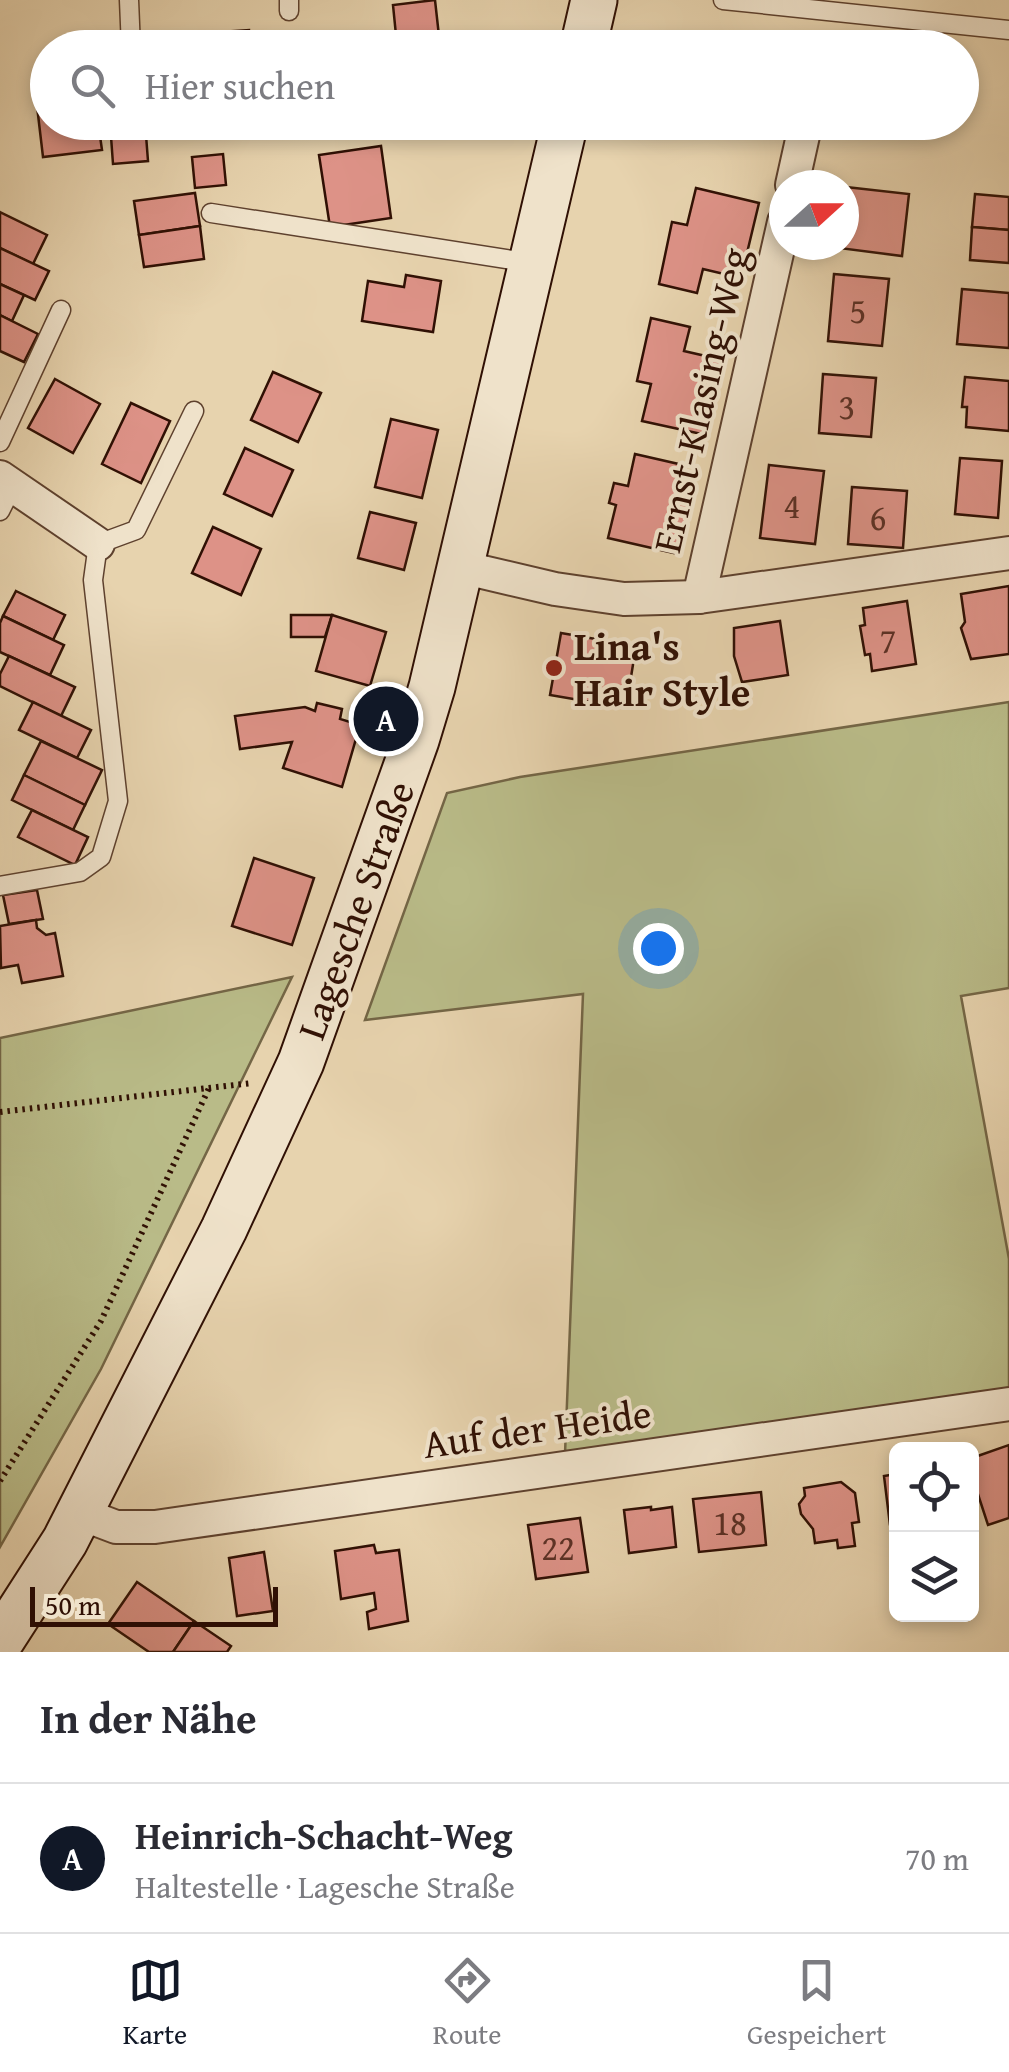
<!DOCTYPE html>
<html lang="de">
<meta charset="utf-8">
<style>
body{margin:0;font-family:"Gentium Book Plus",serif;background:#f2f2f3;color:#2b2b33}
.controls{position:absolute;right:30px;bottom:30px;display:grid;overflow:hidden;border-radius:15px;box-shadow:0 5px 15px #0003}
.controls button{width:90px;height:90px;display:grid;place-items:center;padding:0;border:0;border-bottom:2px solid #e1e1e2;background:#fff;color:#2b2b33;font:50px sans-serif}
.compass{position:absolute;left:769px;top:170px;width:90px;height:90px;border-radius:50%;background:#fff;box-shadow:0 5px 15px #0003;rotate:69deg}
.scale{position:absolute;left:30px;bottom:25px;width:248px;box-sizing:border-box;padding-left:10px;border:5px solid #301004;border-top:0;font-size:28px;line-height:35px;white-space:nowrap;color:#301004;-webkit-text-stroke:8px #efe2ca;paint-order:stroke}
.you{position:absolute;left:658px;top:948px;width:35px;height:35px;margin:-25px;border:8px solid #fff;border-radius:50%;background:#1a73e8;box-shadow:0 0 0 15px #1a73e833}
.badge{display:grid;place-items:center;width:65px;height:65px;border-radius:50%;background:#111827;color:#fff;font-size:32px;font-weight:700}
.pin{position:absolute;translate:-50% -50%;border:5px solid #fff;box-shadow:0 2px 10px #0006}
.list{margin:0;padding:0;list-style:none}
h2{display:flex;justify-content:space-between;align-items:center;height:130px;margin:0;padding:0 40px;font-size:42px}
h2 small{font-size:32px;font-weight:400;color:#7c7c81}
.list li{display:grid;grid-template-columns:65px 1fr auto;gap:30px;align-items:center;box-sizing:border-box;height:150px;padding:0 40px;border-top:2px solid #e1e1e2}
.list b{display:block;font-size:38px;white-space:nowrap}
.list p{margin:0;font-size:32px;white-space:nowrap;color:#7c7c81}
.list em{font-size:32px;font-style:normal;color:#7c7c81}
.icon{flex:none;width:55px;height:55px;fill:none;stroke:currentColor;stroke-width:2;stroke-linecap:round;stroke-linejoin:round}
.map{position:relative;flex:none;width:1009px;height:1652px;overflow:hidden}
.search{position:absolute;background:#fff;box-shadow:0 5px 15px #0003;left:30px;right:30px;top:30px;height:110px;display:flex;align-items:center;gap:25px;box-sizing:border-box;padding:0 35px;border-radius:55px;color:#7c7c81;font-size:38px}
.sheet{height:280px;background:#fff}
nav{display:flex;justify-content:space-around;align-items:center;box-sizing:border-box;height:140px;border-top:2px solid #e1e1e2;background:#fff;font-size:28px;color:#7c7c81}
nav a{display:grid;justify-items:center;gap:5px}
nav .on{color:#111827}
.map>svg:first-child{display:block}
</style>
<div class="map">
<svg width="1009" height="1652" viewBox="0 0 1009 1652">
<rect width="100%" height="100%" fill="#e7d3ae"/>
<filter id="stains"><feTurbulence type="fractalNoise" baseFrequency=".002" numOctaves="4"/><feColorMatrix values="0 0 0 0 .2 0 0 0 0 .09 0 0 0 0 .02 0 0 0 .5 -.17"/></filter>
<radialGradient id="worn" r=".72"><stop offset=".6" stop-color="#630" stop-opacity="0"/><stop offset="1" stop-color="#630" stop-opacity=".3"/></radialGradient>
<g fill="#b9bb88" stroke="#746646" stroke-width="2.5">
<path d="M 1009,702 L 1009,988 L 961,996 L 1009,1259 L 1009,1391 L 565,1454 L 583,994 L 365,1020 L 447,793 L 520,777 Z"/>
<path d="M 292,977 L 101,1369 L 0,1547 L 0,1038 Z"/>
</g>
<g fill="#dd9287" stroke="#301004" stroke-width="2.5">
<path d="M 435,0 L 440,45 L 421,47 L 420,32 L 396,35 L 393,5 Z"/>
<path d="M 249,30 L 250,48 L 191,48 L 190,34 Z"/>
<path d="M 48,87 L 48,122 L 98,122 L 102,150 L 43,157 L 35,89 Z"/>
<path d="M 145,122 L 148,161 L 113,164 L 110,123 Z"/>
<path d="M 184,122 L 239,122 L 239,131 L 185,135 Z"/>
<path d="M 381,146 L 391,218 L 330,227 L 319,155 Z"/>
<path d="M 223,154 L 226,185 L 195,188 L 192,157 Z"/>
<path d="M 846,187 L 909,194 L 902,256 L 839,248 L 839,245 L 844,245 Z"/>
<path d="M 696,188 L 759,203 L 741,278 L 703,269 L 697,293 L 659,284 L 672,222 L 687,225 Z"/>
<path d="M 195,193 L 200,226 L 139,235 L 134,201 Z"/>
<path d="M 975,194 L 1009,197 L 1009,230 L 972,227 Z"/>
<path d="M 0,212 L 47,235 L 33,264 L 0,248 Z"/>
<path d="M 200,226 L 204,259 L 144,267 L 139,235 Z"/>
<path d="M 972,227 L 1009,230 L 1009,263 L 970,260 Z"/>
<path d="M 0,248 L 49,271 L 35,300 L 0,284 Z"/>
<path d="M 834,274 L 889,279 L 882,346 L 828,341 Z"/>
<path d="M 406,275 L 441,281 L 433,332 L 362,321 L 368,281 L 404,287 Z"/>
<path d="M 0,284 L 24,295 L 12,321 L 0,315 Z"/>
<path d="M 962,289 L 1009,293 L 1009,348 L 957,344 Z"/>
<path d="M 0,315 L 38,334 L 24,362 L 0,351 Z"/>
<path d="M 651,318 L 690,327 L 684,351 L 723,360 L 706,435 L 642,421 L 651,384 L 637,381 Z"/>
<path d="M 273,372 L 321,393 L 298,442 L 251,420 Z"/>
<path d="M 823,374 L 876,378 L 871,437 L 819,433 Z"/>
<path d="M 965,377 L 1009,381 L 1009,431 L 966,427 L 967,407 L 962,407 Z"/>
<path d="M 55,379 L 100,404 L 73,453 L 28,428 Z"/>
<path d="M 131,403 L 170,421 L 141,483 L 102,464 Z"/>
<path d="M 391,419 L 438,430 L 422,498 L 375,487 Z"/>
<path d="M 245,448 L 293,470 L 272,516 L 224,494 Z"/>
<path d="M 635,454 L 683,465 L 681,472 L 696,476 L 678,554 L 608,538 L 616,505 L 609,503 L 614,483 L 628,486 Z"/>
<path d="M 960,458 L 1002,461 L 998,518 L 955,514 Z"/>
<path d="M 769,465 L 824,471 L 815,544 L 760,538 Z"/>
<path d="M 852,487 L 907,491 L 903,548 L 848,544 Z"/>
<path d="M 370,512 L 416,523 L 404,570 L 358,558 Z"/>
<path d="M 213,527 L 261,549 L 241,595 L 192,573 Z"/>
<path d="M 1009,586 L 1009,654 L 971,659 L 961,628 L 965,622 L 961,594 Z"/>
<path d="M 16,591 L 65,615 L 53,640 L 3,616 Z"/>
<path d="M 907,601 L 916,664 L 872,671 L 870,654 L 865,655 L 860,626 L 865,625 L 863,608 Z"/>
<path d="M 291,615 L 332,615 L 325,637 L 291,637 Z"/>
<path d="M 332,615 L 386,632 L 370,686 L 316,671 Z"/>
<path d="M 3,616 L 64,645 L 50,675 L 0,652 L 0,623 Z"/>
<path d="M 780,621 L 788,675 L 742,682 L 734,656 L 734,628 Z"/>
<path d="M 561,633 L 636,646 L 626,708 L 550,695 Z"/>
<path d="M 9,656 L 75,687 L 61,716 L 0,686 L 0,674 Z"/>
<path d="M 33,702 L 91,730 L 77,758 L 19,730 Z"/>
<path d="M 317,703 L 342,709 L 340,719 L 360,725 L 342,787 L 283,768 L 292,742 L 240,749 L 235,716 L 305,707 L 315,711 Z"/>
<path d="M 41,741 L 102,770 L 85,805 L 24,775 Z"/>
<path d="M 24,775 L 85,805 L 73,830 L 12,800 Z"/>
<path d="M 32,810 L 88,837 L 75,865 L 18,837 Z"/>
<path d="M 254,858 L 314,878 L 292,945 L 232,926 Z"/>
<path d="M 37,890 L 43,919 L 9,924 L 3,895 Z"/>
<path d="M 36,920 L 37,928 L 46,935 L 55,933 L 63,976 L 22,983 L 18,965 L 1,968 L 0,926 Z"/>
<path d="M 1009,1445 L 1009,1518 L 988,1525 L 972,1476 L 972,1458 Z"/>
<path d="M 896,1474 L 896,1534 L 890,1525 L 884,1476 Z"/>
<path d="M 841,1482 L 855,1493 L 859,1522 L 852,1523 L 855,1546 L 838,1548 L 837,1540 L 815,1543 L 813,1529 L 801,1514 L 799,1504 L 805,1496 L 804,1488 Z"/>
<path d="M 761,1492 L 766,1545 L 699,1552 L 693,1499 Z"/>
<path d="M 651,1507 L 651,1510 L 672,1507 L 676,1547 L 629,1553 L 624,1510 Z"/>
<path d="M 580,1518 L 588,1572 L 536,1579 L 528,1525 Z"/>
<path d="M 374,1545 L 376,1553 L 399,1550 L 408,1621 L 369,1629 L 367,1612 L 376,1609 L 374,1593 L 341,1599 L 335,1551 Z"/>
<path d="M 264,1552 L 273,1611 L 237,1616 L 229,1558 Z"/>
<path d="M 137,1582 L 194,1621 L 173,1652 L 149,1652 L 108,1624 Z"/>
<path d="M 194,1621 L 231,1646 L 227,1652 L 173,1652 Z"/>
</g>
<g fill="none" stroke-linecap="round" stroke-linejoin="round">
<g stroke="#5e412e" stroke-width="21">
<g id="lane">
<path d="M 129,0 L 131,48"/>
<path d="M 289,0 L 289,11"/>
<path d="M 723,0 L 1009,30"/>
<path d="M 211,213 L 532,263"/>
<path d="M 0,442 L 61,310"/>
<path d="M 0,511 L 13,485"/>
<path d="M 0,886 L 80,872 L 101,857 L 118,801 L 93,580 L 98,544 L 136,530 L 194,411"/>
</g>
</g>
<g stroke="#5e412e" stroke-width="36">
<g id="street">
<path d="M 792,185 L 806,122"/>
<path d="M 0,477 L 98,544"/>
<path d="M 461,567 L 555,589 L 624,599 L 699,597 L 1009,553"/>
<path d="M 699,597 L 784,222"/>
<path d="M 79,1513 L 116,1527 L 155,1527 L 1009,1404"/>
</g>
</g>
<g stroke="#301004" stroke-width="49">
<g id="secondary">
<path d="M 583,48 L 594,0"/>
<path d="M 0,1642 L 65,1541 L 224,1229 L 301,1062 L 416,740 L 432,687 L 565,122"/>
</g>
</g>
<g stroke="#301004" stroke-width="6" stroke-dasharray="2.5 5" stroke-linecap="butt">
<path d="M 0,1112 L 252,1083"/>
<path d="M 0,1481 L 101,1321 L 209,1088"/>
</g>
<use href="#lane" stroke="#efe2ca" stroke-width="18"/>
<use href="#street" stroke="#efe2ca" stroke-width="32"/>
<use href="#secondary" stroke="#efe2ca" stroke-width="45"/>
</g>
<circle fill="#8f2418" stroke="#efe2ca" stroke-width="4" cx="554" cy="668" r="10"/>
<g text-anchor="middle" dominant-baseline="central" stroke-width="8" stroke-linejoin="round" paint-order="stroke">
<g font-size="35" fill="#5b3025">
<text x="858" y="310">5</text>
<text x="847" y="406">3</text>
<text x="792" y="505">4</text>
<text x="878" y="517">6</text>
<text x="888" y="640">7</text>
<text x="730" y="1522">18</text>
<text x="558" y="1547">22</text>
</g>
<g font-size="40" fill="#301004" stroke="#efe2ca">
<text transform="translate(700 400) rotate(-77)">Ernst-Klasing-Weg</text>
<text transform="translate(355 910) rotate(-70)">Lagesche Straße</text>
<text transform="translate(537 1428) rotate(-8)">Auf der Heide</text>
</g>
<g font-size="40" font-weight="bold" fill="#301004" stroke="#efe2ca" text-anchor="start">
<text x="574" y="645">Lina's<tspan x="574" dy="46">Hair Style</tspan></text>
</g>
</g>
<rect width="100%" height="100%" filter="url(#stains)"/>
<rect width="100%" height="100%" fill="url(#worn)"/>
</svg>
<div class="controls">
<button><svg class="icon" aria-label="locate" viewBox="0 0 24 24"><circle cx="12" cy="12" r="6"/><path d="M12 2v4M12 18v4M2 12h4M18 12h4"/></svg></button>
<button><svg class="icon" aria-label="layers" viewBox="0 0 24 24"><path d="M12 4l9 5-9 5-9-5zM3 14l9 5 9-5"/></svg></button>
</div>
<svg class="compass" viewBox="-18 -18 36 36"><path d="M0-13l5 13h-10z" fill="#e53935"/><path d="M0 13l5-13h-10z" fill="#7c7c81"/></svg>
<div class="scale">50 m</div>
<div class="you"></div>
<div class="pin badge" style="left:386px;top:719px">A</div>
<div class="search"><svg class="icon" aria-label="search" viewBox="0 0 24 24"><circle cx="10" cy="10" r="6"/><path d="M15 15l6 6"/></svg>Hier suchen</div>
</div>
<section class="sheet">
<h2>In der Nähe<small></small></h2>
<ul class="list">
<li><span class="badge">A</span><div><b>Heinrich-Schacht-Weg</b><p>Haltestelle · Lagesche Straße</p></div><em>70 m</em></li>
</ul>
</section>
<nav>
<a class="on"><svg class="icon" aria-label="map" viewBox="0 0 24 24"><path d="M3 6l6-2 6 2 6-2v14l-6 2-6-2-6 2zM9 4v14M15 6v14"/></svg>Karte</a>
<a><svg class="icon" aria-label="directions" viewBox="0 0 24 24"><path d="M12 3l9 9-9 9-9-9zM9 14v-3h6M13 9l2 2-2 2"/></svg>Route</a>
<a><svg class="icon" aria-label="saved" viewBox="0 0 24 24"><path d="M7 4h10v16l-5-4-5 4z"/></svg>Gespeichert</a>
</nav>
